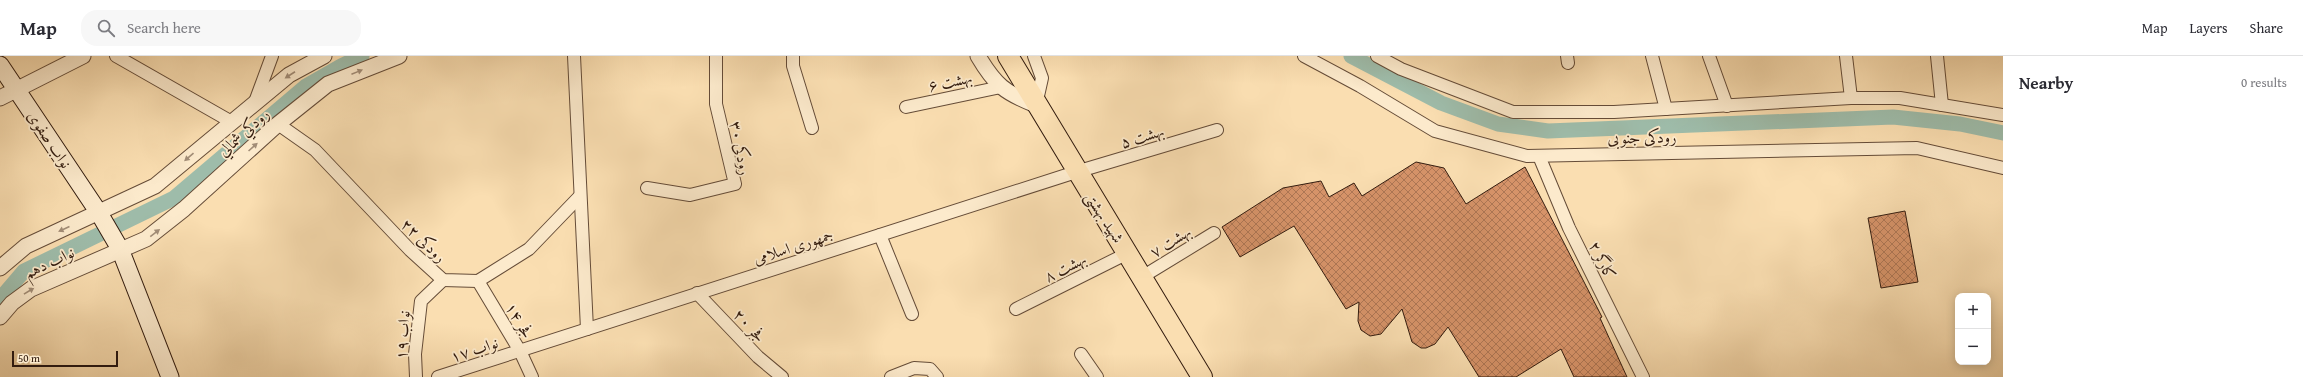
<!DOCTYPE html>
<meta charset="utf-8">
<style>
body{margin:0;font-family:"Gentium Book Plus",Amiri,serif;background:#f7f7f7;color:#2b2b33}
.controls{position:absolute;right:12px;bottom:12px;display:grid;overflow:hidden;border-radius:8px;box-shadow:0 2px 10px #0003}
.controls button{width:36px;height:36px;display:grid;place-items:center;padding:0;border:0;border-bottom:1px solid #e1e1e2;background:#fff;color:#2b2b33;font:20px sans-serif}
.scale{position:absolute;left:12px;bottom:10px;width:106px;box-sizing:border-box;padding-left:4px;border:2px solid #331c0f;border-top:0;font-size:11px;line-height:14px;white-space:nowrap;color:#331c0f;-webkit-text-stroke:3px #fceacc;paint-order:stroke}
.list{margin:0;padding:0;list-style:none}
h2{display:flex;justify-content:space-between;align-items:center;height:52px;margin:0;padding:0 16px;font-size:17px}
h2 small{font-size:13px;font-weight:400;color:#7c7c81}
.icon{flex:none;width:22px;height:22px;fill:none;stroke:currentColor;stroke-width:2;stroke-linecap:round;stroke-linejoin:round}
.map{position:relative;flex:none;width:2003px;height:321px;overflow:hidden}
header{display:flex;align-items:center;gap:24px;box-sizing:border-box;height:56px;padding:0 20px;background:#fff;border-bottom:1px solid #e1e1e2}
header strong{font-size:19px}
nav{display:flex;gap:22px;margin-inline-start:auto;font-size:14px}
.search{width:280px;height:36px;background:#f7f7f7;display:flex;align-items:center;gap:10px;box-sizing:border-box;padding:0 14px;border-radius:16px;color:#7c7c81;font-size:15px}
main{display:flex}
aside{flex:1;background:#fff}
.map>svg:first-child{display:block}
</style>
<header>
<strong>Map</strong>
<div class="search"><svg class="icon" aria-label="search" viewBox="0 0 24 24"><circle cx="10" cy="10" r="6"/><path d="M15 15l6 6"/></svg>Search here</div>
<nav><a>Map</a><a>Layers</a><a>Share</a></nav>
</header>
<main>
<div class="map">
<svg width="2003" height="321" viewBox="0 0 2003 321">
<defs>
<pattern id="building-cross-hatch" width="8" height="8" patternUnits="userSpaceOnUse"><rect width="8" height="8" fill="#d69369"/><path d="M0 0l8 8M0 8l8-8" fill="none" stroke="#ae7755"/></pattern>
</defs>
<rect width="100%" height="100%" fill="#fadeb1"/>
<filter id="stains"><feTurbulence type="fractalNoise" baseFrequency=".005" numOctaves="4"/><feColorMatrix values="0 0 0 0 .2 0 0 0 0 .09 0 0 0 0 .02 0 0 0 .5 -.17"/></filter>
<radialGradient id="worn" r=".72"><stop offset=".6" stop-color="#630" stop-opacity="0"/><stop offset="1" stop-color="#630" stop-opacity=".3"/></radialGradient>
<g fill="none" stroke-linecap="round" stroke-linejoin="round">
<g stroke="#9ebcaa" stroke-width="15">
<path d="M 1351,0 L 1441,47 L 1498,68 L 1548,75 L 1893,61 L 1960,68 L 2003,77"/>
<path d="M 0,243 L 24,215 L 174,142 L 306,30 L 341,10 L 362,0"/>
</g>
</g>
<g fill="url(#building-cross-hatch)" stroke="#331c0f">
<path d="M 1416,106 L 1444,112 L 1466,148 L 1525,111 L 1602,261 L 1600,262 L 1627,321 L 1574,321 L 1561,293 L 1516,321 L 1479,321 L 1448,271 L 1435,288 L 1426,292 L 1421,292 L 1412,286 L 1402,253 L 1381,278 L 1370,280 L 1361,274 L 1358,265 L 1359,246 L 1346,253 L 1294,170 L 1240,201 L 1222,171 L 1283,132 L 1321,125 L 1329,141 L 1354,127 L 1362,140 Z"/>
<path d="M 1905,155 L 1918,226 L 1881,232 L 1868,162 Z"/>
</g>
<g fill="none" stroke-linecap="round" stroke-linejoin="round">
<g stroke="#654c38" stroke-width="14">
<g id="minor">
<path d="M 116,0 L 230,65"/>
<path d="M 574,0 L 587,273"/>
<path d="M 793,0 L 793,10 L 812,72"/>
<path d="M 1034,0 L 1042,22 L 1036,49"/>
<path d="M 1304,0 L 1360,30 L 1435,75 L 1527,100 L 1917,92 L 2003,112"/>
<path d="M 1377,0 L 1401,13 L 1513,56 L 1614,56 L 1851,42 L 1900,42 L 2003,59"/>
<path d="M 1567,0 L 1568,7"/>
<path d="M 1652,0 L 1666,53"/>
<path d="M 1709,0 L 1727,50"/>
<path d="M 1846,0 L 1851,42"/>
<path d="M 1937,0 L 1942,49"/>
<path d="M 255,46 L 272,0"/>
<path d="M 906,51 L 1001,31"/>
<path d="M 278,68 L 315,94 L 410,194 L 443,224 L 478,225 L 529,193 L 580,140"/>
<path d="M 1539,100 L 1569,172 L 1643,321"/>
<path d="M 647,132 L 690,139 L 735,128 L 716,48 L 716,0"/>
<path d="M 880,179 L 912,258"/>
<path d="M 1142,221 L 1214,177"/>
<path d="M 478,225 L 520,295 L 532,321"/>
<path d="M 697,237 L 758,301 L 782,321"/>
<path d="M 1016,253 L 1128,197"/>
<path d="M 1081,298 L 1097,321"/>
<path d="M 416,321 L 415,298 L 421,245 L 443,224"/>
<path d="M 438,321 L 1076,116 L 1217,74"/>
<path d="M 891,321 L 914,312 L 930,313 L 937,321"/>
</g>
</g>
<g stroke="#654c38" stroke-width="17">
<g id="tertiary">
<path d="M 978,0 C 995,29 1005,37 1036,49"/>
<path d="M 0,42 L 83,0"/>
<path d="M 0,212 L 26,190 L 155,130 L 289,19 L 324,0"/>
<path d="M 0,261 L 12,247 L 31,233 L 146,183 L 184,153 L 278,68 L 328,28 L 399,0"/>
</g>
</g>
<g stroke="#331c0f" stroke-width="19">
<path id="secondary" d="M 0,9 L 99,157 L 120,193 L 170,321"/>
</g>
<g stroke="#331c0f" stroke-width="22">
<path id="primary" d="M 1008,0 L 1202,321"/>
</g>
<use href="#minor" stroke="#fceacc" stroke-width="12"/>
<use href="#tertiary" stroke="#fceacc" stroke-width="15"/>
<use href="#secondary" stroke="#fceacc" stroke-width="17"/>
<use href="#primary" stroke="#fadeb1" stroke-width="20"/>
</g>
<defs><path id="oneway-solid" d="M-6-.8H1V-3.2L6.5 0L1 3.2V.8H-6Z"/></defs>
<g fill="#a28d77">
<use href="#oneway-solid" transform="translate(357 16) rotate(-22)"/>
<use href="#oneway-solid" transform="translate(290 19) rotate(147)"/>
<use href="#oneway-solid" transform="translate(253 91) rotate(-42)"/>
<use href="#oneway-solid" transform="translate(189 101) rotate(139)"/>
<use href="#oneway-solid" transform="translate(64 173) rotate(156)"/>
<use href="#oneway-solid" transform="translate(155 177) rotate(-38)"/>
<use href="#oneway-solid" transform="translate(29 235) rotate(-32)"/>
</g>
<g text-anchor="middle" dominant-baseline="central" stroke-width="3.5" stroke-linejoin="round" paint-order="stroke">
<g font-size="16" fill="#331c0f" stroke="#fceacc">
<text transform="translate(950 25) rotate(-12)">بهشت ۶</text>
<text transform="translate(243 76) rotate(-42)">رودکي شمالي</text>
<text transform="translate(1142 80) rotate(-17)">بهشت ۵</text>
<text transform="translate(1642 81) rotate(-1)">رودکی جنوبی</text>
<text transform="translate(50 83) rotate(56)">نواب صفوی</text>
<text transform="translate(741 92) rotate(79)">رودکی ۳۰</text>
<text transform="translate(1105 161) rotate(57)">شهید بهشتی</text>
<text transform="translate(424 184) rotate(44)">رودکی ۲۲</text>
<text transform="translate(1170 185) rotate(-32)">بهشت ۷</text>
<text transform="translate(793 190) rotate(-18)">جمهوری اسلامی</text>
<text transform="translate(1603 204) rotate(64)">کارگر ۲</text>
<text transform="translate(49 206) rotate(-25)">نواب دهم</text>
<text transform="translate(1065 211) rotate(-27)">بهشت ۸</text>
<text transform="translate(520 264) rotate(59)">فجر ۱۴</text>
<text transform="translate(750 269) rotate(47)">فجر ۲۰</text>
<text transform="translate(402 279) rotate(-86)">نواب ۱۹</text>
<text transform="translate(474 293) rotate(-18)">نواب ۱۷</text>
</g>
</g>
<rect width="100%" height="100%" filter="url(#stains)"/>
<rect width="100%" height="100%" fill="url(#worn)"/>
</svg>
<div class="controls">
<button>+</button>
<button>−</button>
</div>
<div class="scale">50 m</div>
</div>
<aside>
<h2>Nearby<small>0 results</small></h2>
<ul class="list">
</ul>
</aside>
</main>
